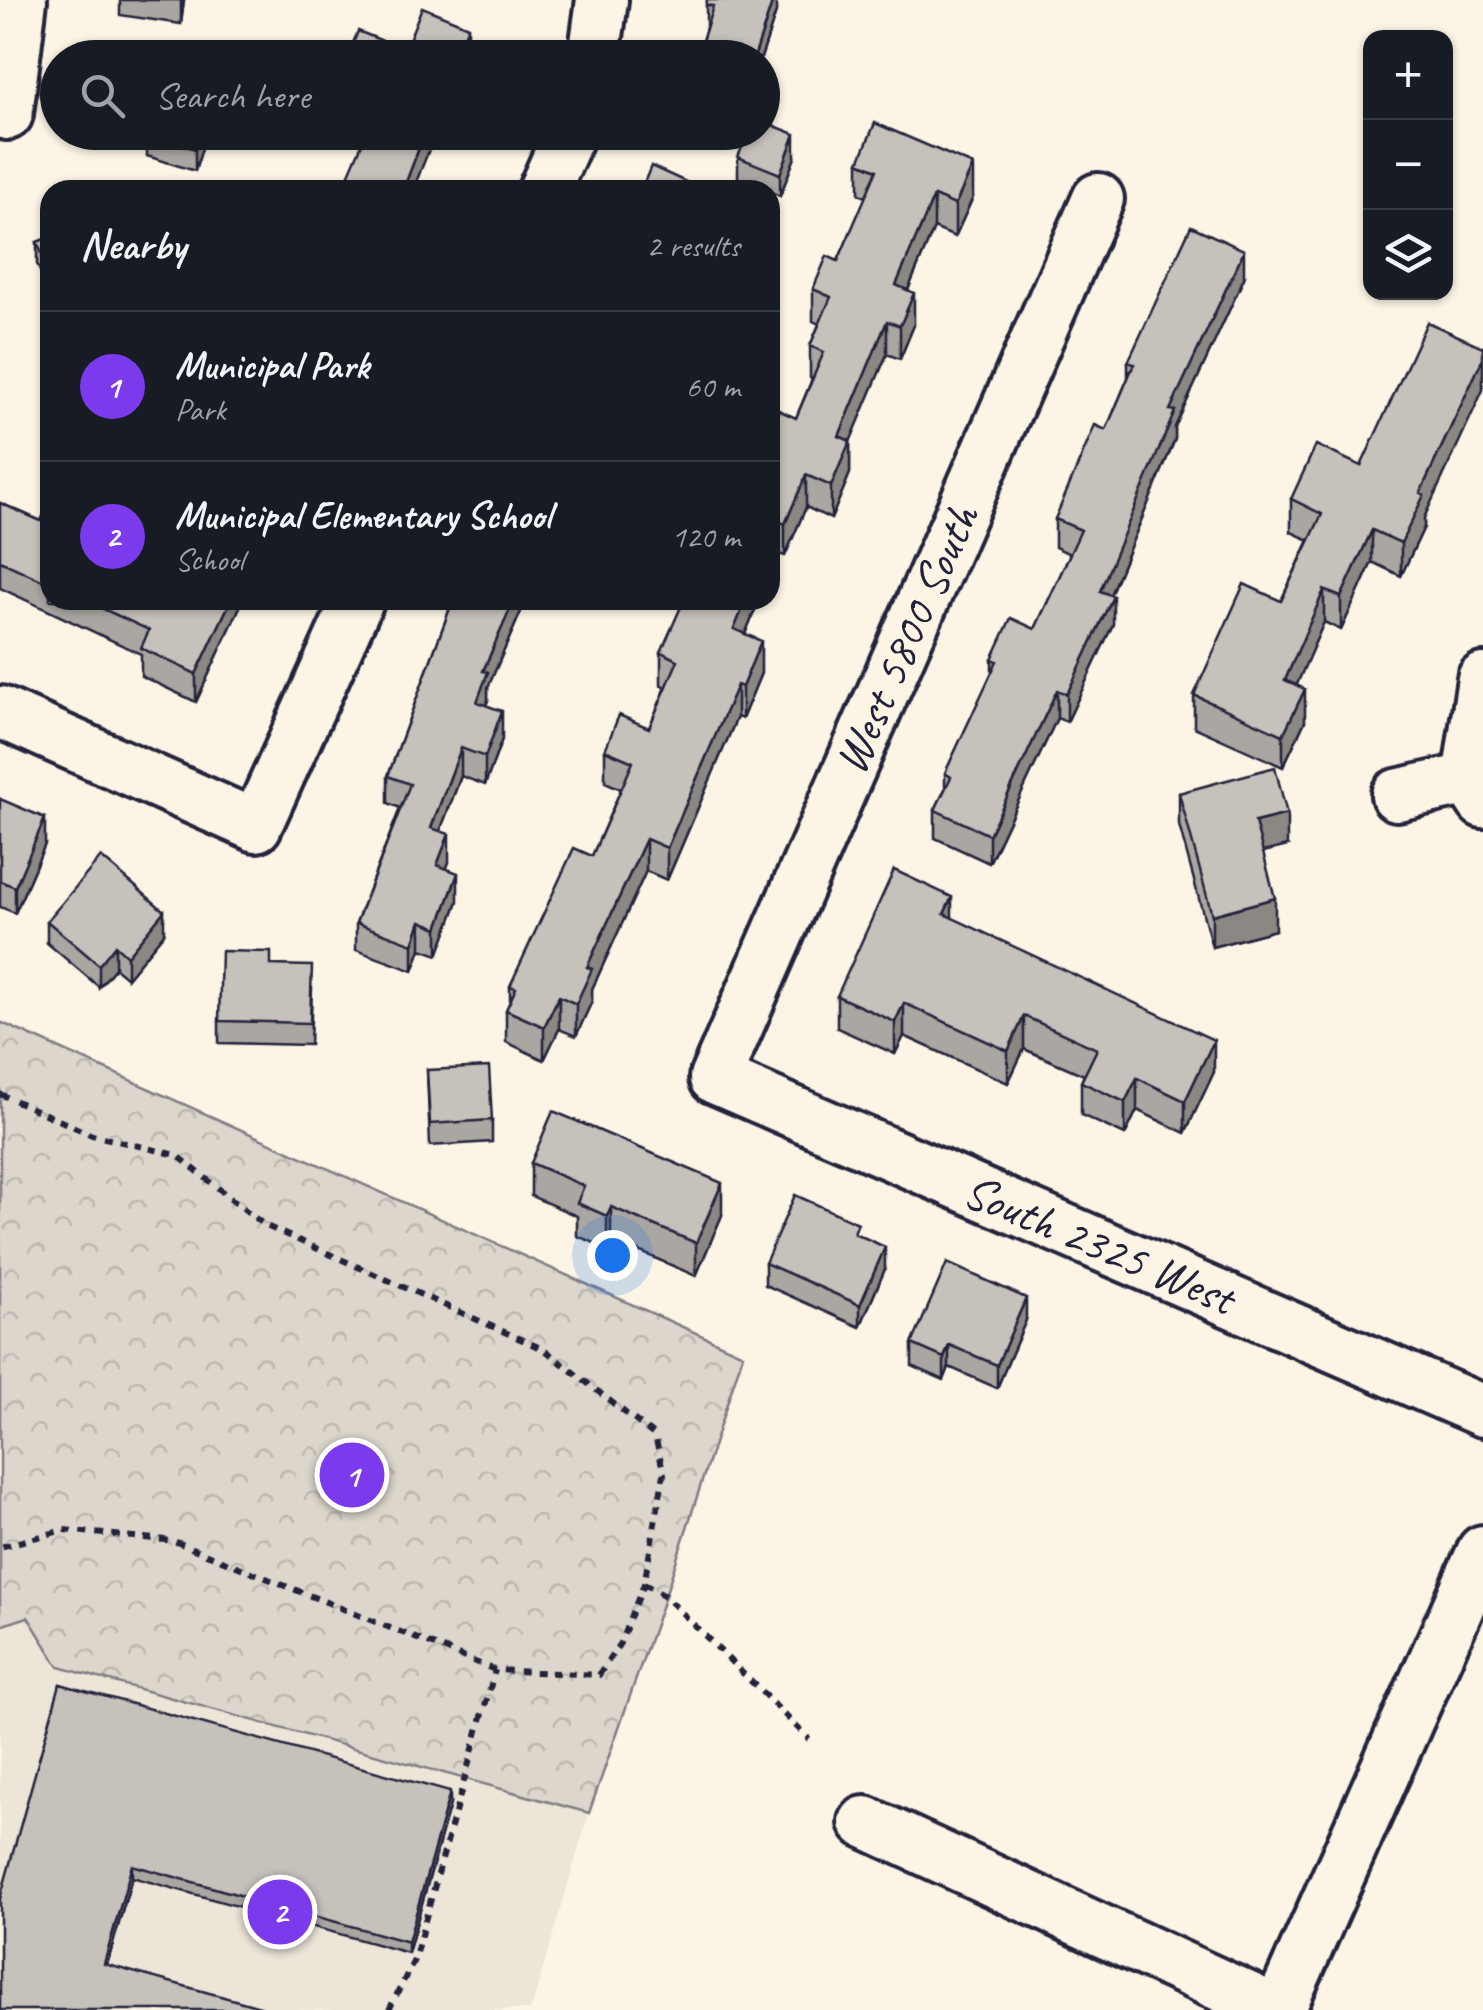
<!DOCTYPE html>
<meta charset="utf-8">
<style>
body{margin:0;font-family:Caveat,sans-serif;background:#242831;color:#f1f3f6}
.controls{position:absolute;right:30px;top:30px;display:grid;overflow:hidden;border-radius:20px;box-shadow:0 2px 8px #0004}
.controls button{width:90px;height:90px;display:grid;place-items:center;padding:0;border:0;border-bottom:2px solid #363941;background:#171b24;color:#f1f3f6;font:50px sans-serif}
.you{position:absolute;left:612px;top:1255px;width:35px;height:35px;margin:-25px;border:8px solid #fff;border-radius:50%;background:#1a73e8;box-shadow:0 0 0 15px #1a73e833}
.badge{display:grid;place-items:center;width:65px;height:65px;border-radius:50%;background:#7c3aed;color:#fff;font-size:32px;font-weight:700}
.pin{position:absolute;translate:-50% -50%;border:5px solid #fff;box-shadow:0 2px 10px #0006}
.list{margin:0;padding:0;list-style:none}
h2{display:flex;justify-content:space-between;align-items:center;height:130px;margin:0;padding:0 40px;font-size:42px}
h2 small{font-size:32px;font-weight:400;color:#9ea1a6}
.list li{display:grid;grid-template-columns:65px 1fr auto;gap:30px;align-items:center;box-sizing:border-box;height:150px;padding:0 40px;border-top:2px solid #363941}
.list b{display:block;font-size:38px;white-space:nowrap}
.list p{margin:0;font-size:32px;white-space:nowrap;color:#9ea1a6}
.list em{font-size:32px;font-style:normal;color:#9ea1a6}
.icon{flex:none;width:55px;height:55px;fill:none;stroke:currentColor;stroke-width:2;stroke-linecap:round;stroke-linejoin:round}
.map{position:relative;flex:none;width:1483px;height:2010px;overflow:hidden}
.search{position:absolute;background:#171b24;box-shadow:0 2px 8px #0004;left:40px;top:40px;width:740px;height:110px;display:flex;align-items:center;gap:25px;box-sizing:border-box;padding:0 35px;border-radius:55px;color:#9ea1a6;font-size:38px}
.panel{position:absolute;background:#171b24;box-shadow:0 2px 8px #0004;left:40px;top:180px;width:740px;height:430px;border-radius:30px}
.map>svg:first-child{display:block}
</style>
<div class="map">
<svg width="1483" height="2010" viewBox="0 0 1483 2010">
<defs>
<pattern id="park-crowns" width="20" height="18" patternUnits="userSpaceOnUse" patternTransform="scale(2.5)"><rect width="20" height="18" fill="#dcd6cc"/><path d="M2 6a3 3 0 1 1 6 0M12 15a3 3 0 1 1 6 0" fill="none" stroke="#bcb7b0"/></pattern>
</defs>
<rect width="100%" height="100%" fill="#fcf5e5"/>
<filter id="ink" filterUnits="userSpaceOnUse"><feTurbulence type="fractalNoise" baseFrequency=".01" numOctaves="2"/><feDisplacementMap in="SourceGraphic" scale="20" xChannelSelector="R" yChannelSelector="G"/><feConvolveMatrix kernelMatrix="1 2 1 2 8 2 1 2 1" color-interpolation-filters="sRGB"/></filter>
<g filter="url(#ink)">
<path fill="#ece5d8" d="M 28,1617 L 60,1667 L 589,1813 L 531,2010 L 0,2010 L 0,1626 Z"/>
<path fill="url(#park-crowns)" stroke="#7f7c84" stroke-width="2.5" d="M 0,1022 L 743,1354 L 665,1596 L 589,1813 L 59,1667 L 28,1617 L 0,1626 Z"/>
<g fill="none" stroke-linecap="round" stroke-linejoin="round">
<g stroke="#22223b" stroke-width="58">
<g id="minor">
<path d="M 594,58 L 602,0"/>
<path d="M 7,114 L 21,0"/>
<path d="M 544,190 L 570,132"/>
<path d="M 1098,199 L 715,1078 L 1483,1411"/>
<path d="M 1483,679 L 1468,779 L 1483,802"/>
<path d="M 0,712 L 256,826 L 358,600"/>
<path d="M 1397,795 L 1468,779"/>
<path d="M 865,1822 L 1274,2010"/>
<path d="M 1279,2010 L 1483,1551"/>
</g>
</g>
<g stroke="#22223b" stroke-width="6" stroke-dasharray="8 8" stroke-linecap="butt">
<path d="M 0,1094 L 92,1135 L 177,1155 L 264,1225 L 545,1350 L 655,1436 L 664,1474 L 644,1584 L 620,1643 L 599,1675 L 495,1670 L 174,1541 L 64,1530 L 0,1547"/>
<path d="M 644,1584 L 665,1596 L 809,1739"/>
<path d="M 389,2010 L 414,1960 L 495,1670"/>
</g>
<use href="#minor" stroke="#fcf5e5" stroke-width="50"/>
</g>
<g fill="#aaa6a1" stroke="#22223b" stroke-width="2.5">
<path d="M 120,0 L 184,0 L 181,24 L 120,15 Z"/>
<path d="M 776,0 L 776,12 L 761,58 L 697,58 L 706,27 L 706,5 Z"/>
<path d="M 207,132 L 195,171 L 147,156 L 147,134 Z"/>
<path d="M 738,157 L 795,157 L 780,196 L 770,192 L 770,190 L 764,190 L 738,180 Z"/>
<path d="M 859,162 L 973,197 L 955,237 L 934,228 L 908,290 L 914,325 L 900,359 L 887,354 L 850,441 L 850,473 L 831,519 L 806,507 L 785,556 L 779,554 L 770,575 L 770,418 L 796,418 L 812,379 L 810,378 L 810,346 L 819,324 L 813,321 L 813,289 L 838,261 L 866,197 L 859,194 Z"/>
<path d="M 50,237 L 50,295 L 37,264 L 37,242 Z"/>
<path d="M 1244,278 L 1175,427 L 1175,439 L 1110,595 L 1113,624 L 1067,722 L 1057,718 L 989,863 L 935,838 L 935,810 L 945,789 L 945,773 L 992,673 L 992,659 L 1035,629 L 1070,554 L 1055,547 L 1055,519 L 1106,430 L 1128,378 L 1128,362 Z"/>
<path d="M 1291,499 L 1424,518 L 1424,527 L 1401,576 L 1372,562 L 1341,630 L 1324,622 L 1296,685 L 1305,721 L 1283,767 L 1194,727 L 1194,695 L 1281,601 L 1309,540 L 1291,532 Z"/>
<path d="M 50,502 L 50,600 L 243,600 L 196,702 L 141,676 L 141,654 L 0,588 L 0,503 L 41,521 Z"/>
<path d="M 453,600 L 526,600 L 488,687 L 488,700 L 486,705 L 502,739 L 485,785 L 461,776 L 440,831 L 449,862 L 446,869 L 458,901 L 438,955 L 421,949 L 413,971 L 356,950 L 356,923 L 400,808 L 388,803 L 388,776 Z"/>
<path d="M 759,600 L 745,634 L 761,673 L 742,719 L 737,717 L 667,880 L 646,871 L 592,989 L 592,1001 L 576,1036 L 559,1029 L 544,1060 L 506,1042 L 506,1010 L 510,1001 L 510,986 L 592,856 L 621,789 L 605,782 L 605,750 L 649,728 L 666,687 L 661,685 L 661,652 Z"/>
<path d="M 1179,793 L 1287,846 L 1263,852 L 1275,930 L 1212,947 L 1179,825 Z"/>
<path d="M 0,799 L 45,844 L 15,913 L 0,907 Z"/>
<path d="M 952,918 L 1214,1072 L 1185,1133 L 1137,1110 L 1125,1135 L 1081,1115 L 1081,1082 L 1084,1075 L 1024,1049 L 1008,1083 L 904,1036 L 895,1054 L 837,1028 L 837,996 Z"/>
<path d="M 47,921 L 164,933 L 127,978 L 115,968 L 99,987 L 47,943 Z"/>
<path d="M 271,965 L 312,988 L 310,1045 L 219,1043 L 219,1021 Z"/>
<path d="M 427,1070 L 492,1120 L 492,1142 L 430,1146 Z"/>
<path d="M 531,1163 L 722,1215 L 696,1276 L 611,1239 L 607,1248 L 577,1236 L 577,1216 L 531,1196 Z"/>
<path d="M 858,1235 L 885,1269 L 860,1327 L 765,1285 L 765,1263 Z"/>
<path d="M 1026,1320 L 997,1388 L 949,1367 L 944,1380 L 912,1366 L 912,1344 Z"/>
<path d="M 60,1684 L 450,1804 L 408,1953 L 132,1877 L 107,1965 L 0,2010 Z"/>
</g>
<g fill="#8b8783" stroke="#22223b" stroke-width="2.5">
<path d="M 181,0 L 184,0 L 181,24 Z"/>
<path d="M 773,0 L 776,0 L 776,12 L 761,58 L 754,58 Z"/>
<path d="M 468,26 L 468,53 L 466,58 L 455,58 Z"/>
<path d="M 200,132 L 207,132 L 195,171 L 195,149 Z"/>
<path d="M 425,132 L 436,132 L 413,190 L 403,190 Z"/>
<path d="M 795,134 L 795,157 L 780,196 L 780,174 Z"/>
<path d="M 973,165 L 973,197 L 955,237 L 955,205 Z"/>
<path d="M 934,196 L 934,228 L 896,318 L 896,285 Z"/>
<path d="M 1244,250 L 1244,278 L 1175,427 L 1175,439 L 1100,619 L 1100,591 L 1170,410 Z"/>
<path d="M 914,293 L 914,325 L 900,359 L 900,326 Z"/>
<path d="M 887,321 L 887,354 L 839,468 L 839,436 Z"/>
<path d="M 1483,358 L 1483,390 L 1424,518 L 1424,527 L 1401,576 L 1401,543 L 1420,493 Z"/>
<path d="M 850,441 L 850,473 L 831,519 L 831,486 Z"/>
<path d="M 806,475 L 806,507 L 785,556 L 785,524 Z"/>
<path d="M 779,521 L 779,554 L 770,575 L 770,542 Z"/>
<path d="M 1372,530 L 1372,562 L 1341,630 L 1341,597 Z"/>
<path d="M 1324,590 L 1324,622 L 1285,712 L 1285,680 Z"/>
<path d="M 1113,596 L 1113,624 L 1067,722 L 1067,694 Z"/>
<path d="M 231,600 L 243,600 L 196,702 L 196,674 Z"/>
<path d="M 514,600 L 526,600 L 488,687 L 488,700 L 477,729 L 477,702 L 483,671 Z"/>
<path d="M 746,600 L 759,600 L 734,661 L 734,629 Z"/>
<path d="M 761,641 L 761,673 L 742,719 L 742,687 Z"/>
<path d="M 737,685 L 737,717 L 667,880 L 667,848 Z"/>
<path d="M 1305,689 L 1305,721 L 1283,767 L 1283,735 Z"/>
<path d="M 1057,690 L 1057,718 L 989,863 L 989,835 Z"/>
<path d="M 502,711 L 502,739 L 485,785 L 485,757 Z"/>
<path d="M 461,748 L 461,776 L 431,855 L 431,828 Z"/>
<path d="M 1287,814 L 1287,846 L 1255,854 L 1255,822 Z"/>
<path d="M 45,818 L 45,844 L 15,913 L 15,887 Z"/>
<path d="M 449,834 L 449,862 L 437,893 L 437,865 Z"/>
<path d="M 646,839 L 646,871 L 592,989 L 592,1001 L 576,1036 L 576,1004 L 587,967 Z"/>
<path d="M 458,873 L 458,901 L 438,955 L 438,928 Z"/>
<path d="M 952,897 L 952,929 L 944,914 Z"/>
<path d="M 1275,898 L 1275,930 L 1212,947 L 1212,915 Z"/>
<path d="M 164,911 L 164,933 L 127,978 L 127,956 Z"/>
<path d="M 421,921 L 421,949 L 413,971 L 413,944 Z"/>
<path d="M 115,945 L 115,968 L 99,987 L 99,965 Z"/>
<path d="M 559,996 L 559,1029 L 544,1060 L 544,1027 Z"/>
<path d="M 904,1003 L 904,1036 L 895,1054 L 895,1022 Z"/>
<path d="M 1024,1016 L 1024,1049 L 1008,1083 L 1008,1051 Z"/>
<path d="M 1214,1040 L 1214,1072 L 1185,1133 L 1185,1101 Z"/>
<path d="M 1137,1078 L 1137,1110 L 1125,1135 L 1125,1102 Z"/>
<path d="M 722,1183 L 722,1215 L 696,1276 L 696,1243 Z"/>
<path d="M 611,1207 L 611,1239 L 607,1248 L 607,1216 Z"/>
<path d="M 885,1247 L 885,1269 L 860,1327 L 860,1305 Z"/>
<path d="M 1026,1298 L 1026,1320 L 997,1388 L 997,1365 Z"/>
<path d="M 949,1345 L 949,1367 L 944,1380 L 944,1358 Z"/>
<path d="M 450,1792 L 450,1804 L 408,1953 L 408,1942 Z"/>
<path d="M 132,1865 L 132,1877 L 104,1975 L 104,1964 Z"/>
</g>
<g fill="#c6c1bb" stroke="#22223b" stroke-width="2.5">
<path d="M 707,0 L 773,0 L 754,58 L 697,58 L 713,6 L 706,5 Z"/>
<path d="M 422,7 L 468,26 L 455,58 L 347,58 L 358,31 L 405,50 Z"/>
<path d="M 175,45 L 216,58 L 171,58 Z"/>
<path d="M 762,121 L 795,134 L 780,174 L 738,157 L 748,132 L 762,132 Z"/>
<path d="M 875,123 L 973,165 L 955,205 L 934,196 L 896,285 L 914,293 L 900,326 L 887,321 L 839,436 L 850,441 L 831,486 L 806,475 L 785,524 L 779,521 L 770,542 L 770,418 L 774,408 L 796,418 L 824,352 L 810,346 L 831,297 L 813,289 L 827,256 L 838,261 L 877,170 L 859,162 Z"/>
<path d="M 147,132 L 200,132 L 195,149 L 147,134 Z"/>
<path d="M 367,132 L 425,132 L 403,190 L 342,190 Z"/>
<path d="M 651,166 L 697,187 L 695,190 L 641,190 Z"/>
<path d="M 1191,226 L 1244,250 L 1170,410 L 1175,411 L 1100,591 L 1113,596 L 1067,694 L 1057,690 L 989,835 L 935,810 L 951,777 L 945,773 L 997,661 L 992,659 L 1011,618 L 1035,629 L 1081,530 L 1055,519 L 1095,425 L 1106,430 L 1134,364 L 1128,362 Z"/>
<path d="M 50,237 L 50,273 L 37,242 Z"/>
<path d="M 1427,322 L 1483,347 L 1483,358 L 1420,493 L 1424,495 L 1401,543 L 1372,530 L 1341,597 L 1324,590 L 1285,680 L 1305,689 L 1283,735 L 1194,695 L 1244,584 L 1281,601 L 1322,514 L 1291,499 L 1316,445 L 1361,466 Z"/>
<path d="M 50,502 L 50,584 L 0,561 L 0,503 L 41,521 Z"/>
<path d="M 84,600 L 231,600 L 196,674 L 141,648 L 149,630 Z"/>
<path d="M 453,600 L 514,600 L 483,671 L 488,672 L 477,702 L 502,711 L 485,757 L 461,748 L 431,828 L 449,834 L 437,865 L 458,873 L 438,928 L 421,921 L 413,944 L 356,923 L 410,784 L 388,776 Z"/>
<path d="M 684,600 L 746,600 L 734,629 L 761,641 L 742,687 L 737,685 L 667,848 L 646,839 L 587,967 L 592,969 L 576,1004 L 559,996 L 544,1027 L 506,1010 L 516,988 L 510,986 L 574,848 L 592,856 L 633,762 L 605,750 L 619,715 L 649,728 L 678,660 L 661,652 Z"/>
<path d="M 1275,767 L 1287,814 L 1255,822 L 1275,898 L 1212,915 L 1179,793 Z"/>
<path d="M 0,799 L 45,818 L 15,887 L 0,881 Z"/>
<path d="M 101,857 L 164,911 L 127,956 L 115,945 L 99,965 L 47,921 Z"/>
<path d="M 894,870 L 952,897 L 944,914 L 1214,1040 L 1185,1101 L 1137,1078 L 1125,1102 L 1081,1082 L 1097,1049 L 1024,1016 L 1008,1051 L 904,1003 L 895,1022 L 837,996 Z"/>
<path d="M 221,951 L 271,952 L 271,965 L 312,966 L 310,1023 L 219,1021 Z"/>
<path d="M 489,1067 L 492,1120 L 430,1124 L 427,1070 Z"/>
<path d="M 553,1111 L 722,1183 L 696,1243 L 611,1207 L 607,1216 L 577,1203 L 584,1186 L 531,1163 Z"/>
<path d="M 795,1195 L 858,1223 L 854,1233 L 885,1247 L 860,1305 L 765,1263 Z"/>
<path d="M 947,1263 L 1026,1298 L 997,1365 L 949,1345 L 944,1358 L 912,1344 Z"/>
<path d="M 60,1684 L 450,1792 L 408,1942 L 132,1865 L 104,1964 L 271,2010 L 0,2010 L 0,1899 Z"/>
</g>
</g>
<g text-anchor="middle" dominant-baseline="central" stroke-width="9" stroke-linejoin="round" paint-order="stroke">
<g font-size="48" fill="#22223b" stroke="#fcf5e5">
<text transform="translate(906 639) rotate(-66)">West 5800 South</text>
<text transform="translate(1099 1244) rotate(23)">South 2325 West</text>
</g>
</g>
</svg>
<div class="controls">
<button>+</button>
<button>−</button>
<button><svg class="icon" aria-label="layers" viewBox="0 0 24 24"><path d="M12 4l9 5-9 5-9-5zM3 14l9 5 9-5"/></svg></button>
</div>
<div class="you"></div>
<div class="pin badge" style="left:352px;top:1475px">1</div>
<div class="pin badge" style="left:280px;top:1912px">2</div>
<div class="search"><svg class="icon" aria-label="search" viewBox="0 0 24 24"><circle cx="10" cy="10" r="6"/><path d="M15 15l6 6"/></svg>Search here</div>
<section class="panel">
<h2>Nearby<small>2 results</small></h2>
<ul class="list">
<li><span class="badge">1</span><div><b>Municipal Park</b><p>Park</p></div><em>60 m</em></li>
<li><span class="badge">2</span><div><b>Municipal Elementary School</b><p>School</p></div><em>120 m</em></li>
</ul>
</section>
</div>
